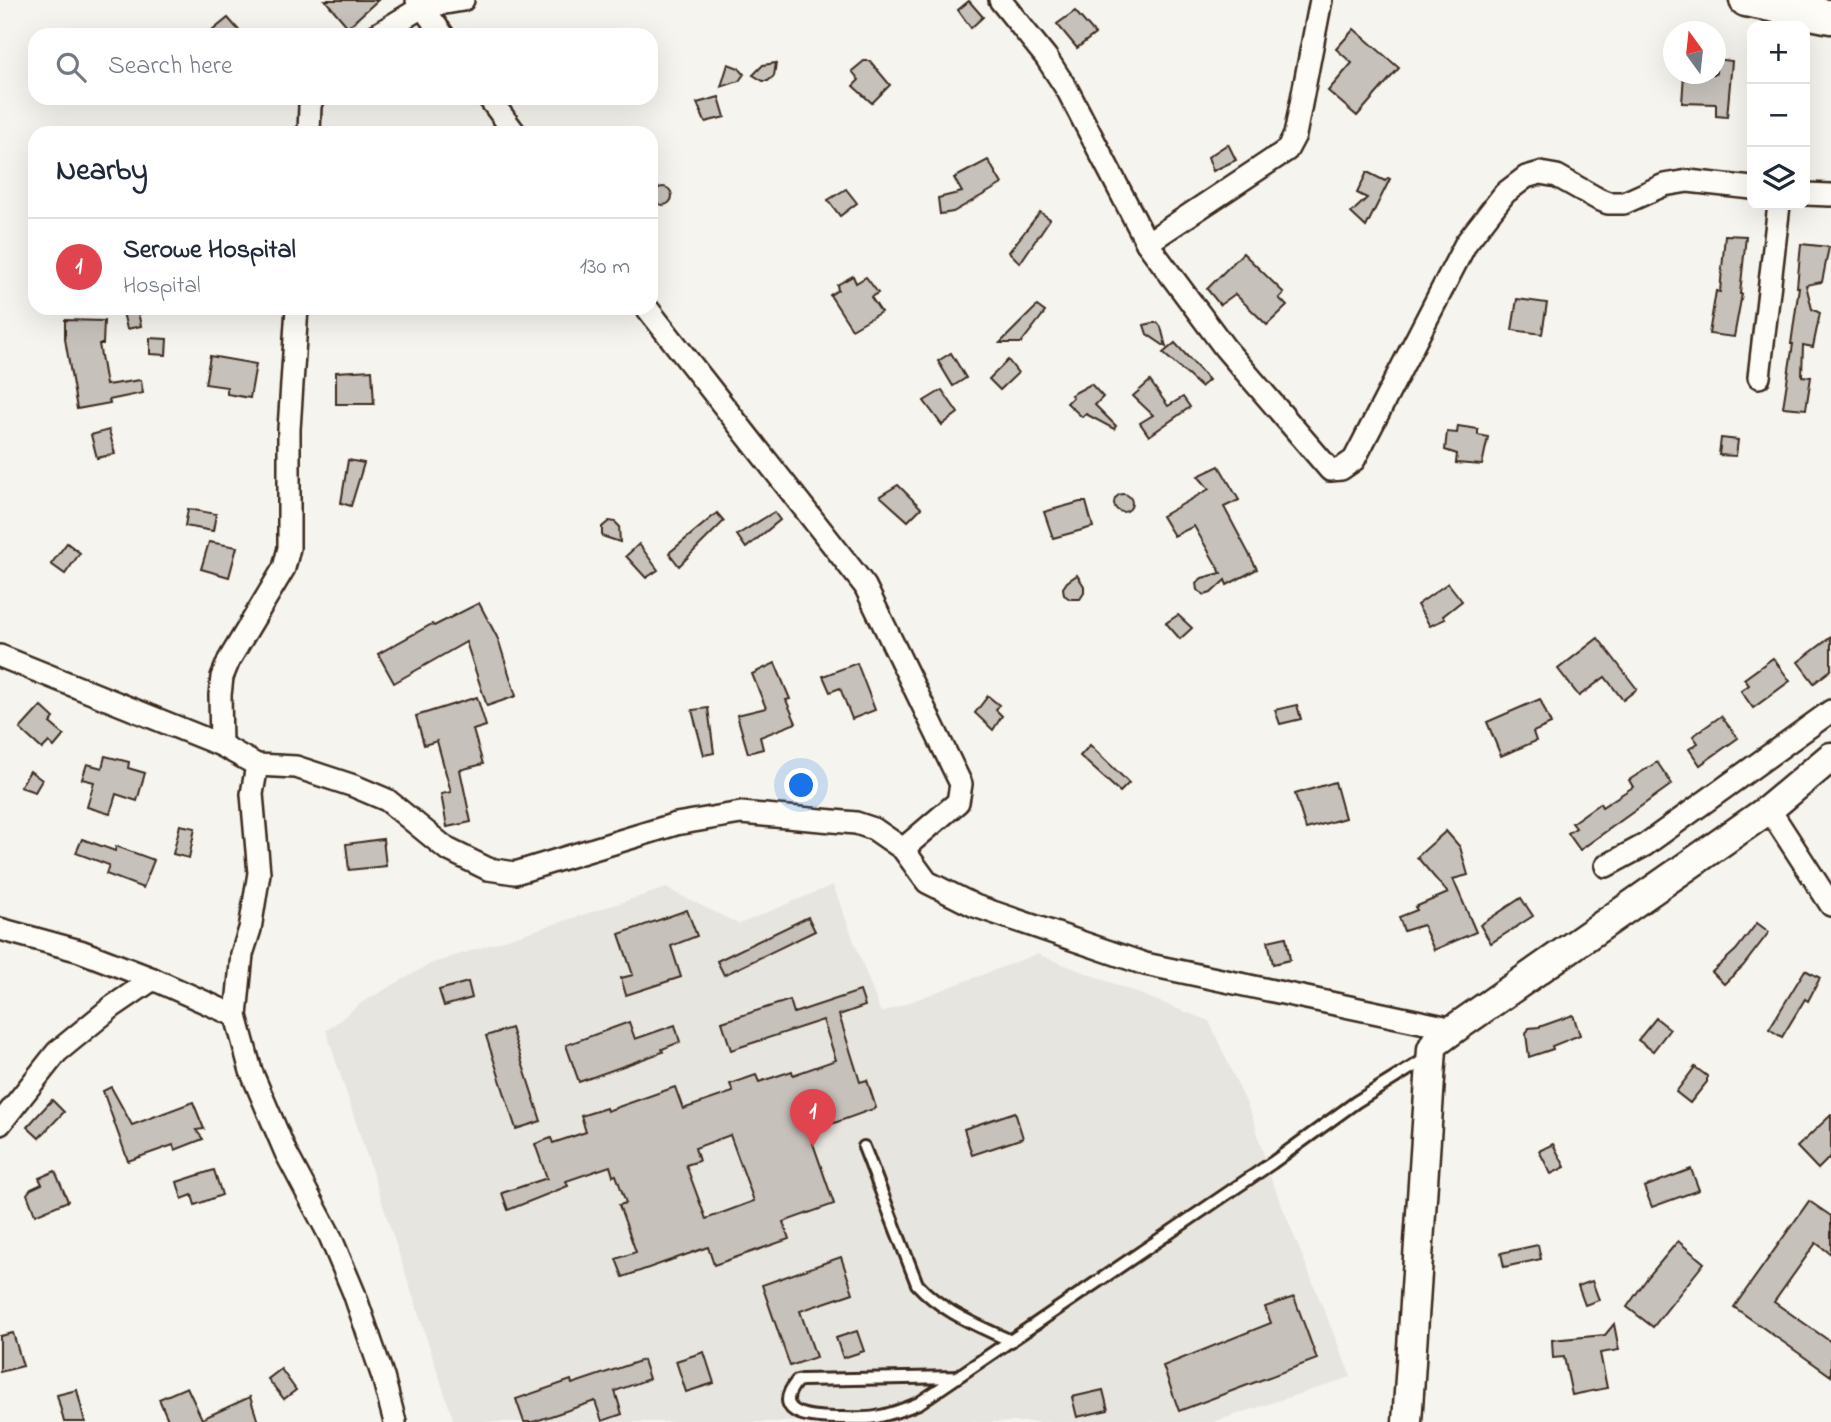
<!DOCTYPE html>
<meta charset="utf-8">
<style>
body{margin:0;font-family:"Indie Flower",sans-serif;background:#f2f2f3;color:#1f2937}
.controls{position:absolute;right:21px;top:21px;display:grid;overflow:hidden;border-radius:14px;box-shadow:0 7px 28px #0002}
.controls button{width:63px;height:63px;display:grid;place-items:center;padding:0;border:0;border-bottom:2px solid #e0e1e3;background:#fff;color:#1f2937;font:35px sans-serif}
.compass{position:absolute;left:1663px;top:21px;width:63px;height:63px;border-radius:50%;background:#fff;box-shadow:0 7px 28px #0002;rotate:345deg}
.you{position:absolute;left:802px;top:786px;width:24px;height:24px;margin:-18px;border:5px solid #fff;border-radius:50%;background:#1a73e8;box-shadow:0 0 0 10px #1a73e833}
.badge{display:grid;place-items:center;width:46px;height:46px;border-radius:50%;background:#c8321e;color:#fff;font-size:23px;font-weight:700}
.pin{position:absolute;translate:-50% -58px;filter:drop-shadow(0 2px 4px #0008)}
.pin::after{content:'';position:absolute;top:37px;width:24px;height:21px;background:inherit;clip-path:polygon(0 0,100% 0,50% 100%)}
.list{margin:0;padding:0;list-style:none}
h2{display:flex;justify-content:space-between;align-items:center;height:91px;margin:0;padding:0 28px;font-size:30px}
h2 small{font-size:23px;font-weight:400;color:#747a83}
.list li{display:grid;grid-template-columns:46px 1fr auto;gap:21px;align-items:center;box-sizing:border-box;height:98px;padding:0 28px;border-top:2px solid #e0e1e3}
.list b{display:block;font-size:26px;white-space:nowrap}
.list p{margin:0;font-size:23px;white-space:nowrap;color:#747a83}
.list em{font-size:23px;font-style:normal;color:#747a83}
.icon{flex:none;width:38px;height:38px;fill:none;stroke:currentColor;stroke-width:2;stroke-linecap:round;stroke-linejoin:round}
.map{position:relative;flex:none;width:1831px;height:1422px;overflow:hidden}
.search{position:absolute;background:#fff;box-shadow:0 7px 28px #0002;left:28px;top:28px;width:630px;height:77px;display:flex;align-items:center;gap:18px;box-sizing:border-box;padding:0 24px;border-radius:21px;color:#747a83;font-size:26px}
.panel{position:absolute;background:#fff;box-shadow:0 7px 28px #0002;left:28px;top:126px;width:630px;height:189px;border-radius:21px}
.map>svg:first-child{display:block}
</style>
<div class="map">
<svg width="1831" height="1422" viewBox="0 0 1831 1422">
<rect width="100%" height="100%" fill="#f5f4ee"/>
<filter id="ink" filterUnits="userSpaceOnUse"><feTurbulence type="fractalNoise" baseFrequency=".0143" numOctaves="2"/><feDisplacementMap in="SourceGraphic" scale="14" xChannelSelector="R" yChannelSelector="G"/><feConvolveMatrix kernelMatrix="1 2 1 2 8 2 1 2 1" color-interpolation-filters="sRGB"/></filter>
<g filter="url(#ink)">
<path fill="#e7e5df" d="M 833,885 L 881,1013 L 1037,954 L 1209,1021 L 1253,1118 L 1270,1176 L 1351,1377 L 1213,1422 L 454,1422 L 326,1031 L 361,1003 L 430,964 L 666,888 L 739,924 Z"/>
<g fill="#c7c1bb" stroke="#3b2a1e" stroke-width="2" fill-rule="evenodd">
<path d="M 325,0 L 378,0 L 348,27 Z"/>
<path d="M 969,1 L 983,17 L 971,28 L 958,10 Z"/>
<path d="M 1075,11 L 1095,34 L 1077,48 L 1057,24 Z"/>
<path d="M 228,18 L 243,35 L 207,35 Z"/>
<path d="M 1354,29 L 1399,68 L 1357,116 L 1328,91 L 1352,63 L 1336,49 Z"/>
<path d="M 1716,59 L 1732,61 L 1727,117 L 1716,116 L 1716,104 L 1682,103 L 1684,74 L 1716,74 Z"/>
<path d="M 864,61 L 870,61 L 890,85 L 872,103 L 853,86 L 859,80 L 852,71 Z"/>
<path d="M 776,63 L 774,76 L 768,81 L 763,81 L 753,75 L 763,65 Z"/>
<path d="M 728,64 L 739,68 L 744,74 L 739,81 L 721,87 Z"/>
<path d="M 719,97 L 725,117 L 705,122 L 697,103 Z"/>
<path d="M 1228,144 L 1236,160 L 1213,171 L 1208,157 Z"/>
<path d="M 988,160 L 1002,184 L 953,212 L 940,214 L 938,198 L 962,192 L 954,178 Z"/>
<path d="M 1367,172 L 1385,181 L 1388,178 L 1390,179 L 1366,227 L 1351,213 L 1367,198 L 1357,193 Z"/>
<circle cx="663" cy="196" r="9"/>
<path d="M 846,189 L 857,203 L 840,216 L 828,200 Z"/>
<path d="M 1040,212 L 1050,219 L 1020,263 L 1009,252 Z"/>
<path d="M 1725,235 L 1746,236 L 1740,294 L 1742,294 L 1734,337 L 1709,334 L 1716,291 L 1720,292 Z"/>
<path d="M 1801,244 L 1829,247 L 1822,282 L 1806,285 L 1812,309 L 1820,313 L 1813,347 L 1803,345 L 1802,376 L 1811,377 L 1806,409 L 1783,407 L 1793,344 L 1791,344 L 1799,287 L 1797,287 Z"/>
<path d="M 1243,253 L 1284,293 L 1279,298 L 1287,306 L 1267,325 L 1235,294 L 1220,305 L 1207,289 Z"/>
<path d="M 853,276 L 856,283 L 866,277 L 878,293 L 871,297 L 881,312 L 852,329 L 830,295 L 838,290 L 837,285 Z"/>
<path d="M 1517,299 L 1547,303 L 1542,334 L 1512,330 Z"/>
<path d="M 1037,306 L 1045,312 L 1021,343 L 1000,343 Z"/>
<path d="M 122,308 L 137,308 L 141,326 L 127,329 Z"/>
<path d="M 65,320 L 104,321 L 103,344 L 99,344 L 106,385 L 141,380 L 143,393 L 109,400 L 110,403 L 77,409 L 65,339 Z"/>
<path d="M 1153,323 L 1158,323 L 1161,327 L 1166,347 L 1147,334 L 1144,325 Z"/>
<path d="M 150,338 L 167,339 L 166,355 L 150,354 Z"/>
<path d="M 1175,343 L 1209,380 L 1201,387 L 1163,353 Z"/>
<path d="M 951,353 L 966,378 L 953,386 L 938,361 Z"/>
<path d="M 210,356 L 256,364 L 250,398 L 227,394 L 227,387 L 205,384 Z"/>
<path d="M 1008,360 L 1018,373 L 1000,390 L 989,379 Z"/>
<path d="M 372,370 L 374,404 L 336,404 L 336,372 Z"/>
<path d="M 1150,381 L 1168,406 L 1183,397 L 1190,407 L 1149,436 L 1140,423 L 1153,415 L 1133,396 Z"/>
<path d="M 1091,384 L 1103,397 L 1095,405 L 1116,426 L 1114,429 L 1086,414 L 1082,417 L 1067,403 L 1073,397 L 1071,395 Z"/>
<path d="M 942,390 L 958,413 L 942,425 L 924,401 Z"/>
<path d="M 1458,426 L 1478,429 L 1478,435 L 1488,437 L 1482,465 L 1456,463 L 1457,454 L 1445,450 L 1447,432 L 1457,433 Z"/>
<path d="M 109,430 L 115,454 L 97,458 L 91,435 Z"/>
<path d="M 1721,438 L 1738,440 L 1736,456 L 1719,455 Z"/>
<path d="M 348,460 L 364,463 L 351,506 L 341,503 Z"/>
<path d="M 1219,466 L 1239,500 L 1224,507 L 1257,569 L 1227,585 L 1225,580 L 1211,593 L 1205,595 L 1197,590 L 1196,583 L 1202,578 L 1221,573 L 1194,526 L 1174,536 L 1162,516 L 1209,489 L 1198,476 Z"/>
<path d="M 898,485 L 921,508 L 908,521 L 880,496 Z"/>
<circle cx="1123" cy="503" r="9"/>
<path d="M 1080,502 L 1086,502 L 1093,527 L 1053,538 L 1044,512 Z"/>
<path d="M 188,509 L 216,514 L 213,531 L 185,526 Z"/>
<path d="M 774,512 L 780,520 L 746,548 L 737,535 Z"/>
<path d="M 717,513 L 724,521 L 679,566 L 669,553 Z"/>
<path d="M 609,521 L 615,522 L 619,526 L 620,542 L 602,536 L 602,527 Z"/>
<path d="M 209,542 L 237,547 L 229,577 L 201,569 Z"/>
<path d="M 67,543 L 80,553 L 65,574 L 51,564 Z"/>
<path d="M 639,544 L 658,570 L 646,578 L 626,556 Z"/>
<path d="M 1077,575 L 1084,586 L 1084,593 L 1080,599 L 1070,599 L 1064,595 L 1063,588 L 1067,582 Z"/>
<path d="M 1448,583 L 1462,601 L 1443,616 L 1445,619 L 1430,626 L 1417,605 Z"/>
<path d="M 479,603 L 498,639 L 516,696 L 487,706 L 466,642 L 394,683 L 378,654 L 432,624 L 434,626 Z"/>
<path d="M 1178,615 L 1192,628 L 1180,639 L 1166,623 Z"/>
<path d="M 1831,637 L 1831,670 L 1814,683 L 1798,662 Z"/>
<path d="M 1598,638 L 1637,689 L 1623,700 L 1605,677 L 1579,696 L 1558,669 Z"/>
<path d="M 1773,658 L 1790,681 L 1753,708 L 1741,691 L 1749,685 L 1744,679 Z"/>
<path d="M 775,663 L 790,699 L 786,700 L 796,723 L 760,737 L 763,749 L 748,753 L 737,715 L 766,708 L 752,674 Z"/>
<path d="M 857,663 L 875,710 L 852,719 L 840,688 L 830,692 L 823,676 Z"/>
<path d="M 988,696 L 999,705 L 996,710 L 1002,716 L 993,730 L 975,713 Z"/>
<path d="M 477,697 L 486,726 L 473,730 L 483,764 L 460,770 L 471,822 L 447,827 L 441,794 L 451,792 L 437,741 L 424,745 L 416,716 Z"/>
<path d="M 1540,699 L 1551,724 L 1533,732 L 1536,741 L 1501,756 L 1487,722 Z"/>
<path d="M 1297,705 L 1301,719 L 1280,724 L 1275,710 Z"/>
<path d="M 41,706 L 54,718 L 50,723 L 64,735 L 54,747 L 49,742 L 42,749 L 20,729 Z"/>
<path d="M 708,708 L 714,753 L 704,755 L 692,710 Z"/>
<path d="M 1721,716 L 1738,738 L 1700,765 L 1689,749 L 1698,743 L 1693,736 Z"/>
<path d="M 1090,745 L 1129,783 L 1120,792 L 1080,756 Z"/>
<path d="M 105,756 L 129,762 L 128,768 L 145,773 L 137,801 L 116,794 L 110,814 L 87,807 L 94,782 L 82,779 L 87,764 L 102,768 Z"/>
<path d="M 1657,762 L 1672,784 L 1580,850 L 1568,833 L 1576,828 L 1572,823 L 1600,803 L 1602,807 L 1633,787 L 1629,780 Z"/>
<path d="M 30,771 L 42,780 L 35,792 L 20,787 Z"/>
<path d="M 1335,782 L 1345,818 L 1306,829 L 1295,794 Z"/>
<path d="M 180,825 L 195,828 L 189,858 L 173,854 Z"/>
<path d="M 1446,831 L 1460,847 L 1468,875 L 1453,879 L 1476,932 L 1434,950 L 1423,925 L 1404,931 L 1399,917 L 1417,910 L 1415,907 L 1448,893 L 1417,857 Z"/>
<path d="M 82,839 L 115,851 L 116,846 L 154,860 L 143,888 L 106,874 L 109,865 L 76,853 Z"/>
<path d="M 383,839 L 386,866 L 349,870 L 346,844 Z"/>
<path d="M 1521,898 L 1533,916 L 1491,943 L 1480,925 Z"/>
<path d="M 687,910 L 697,936 L 671,946 L 681,977 L 626,995 L 621,978 L 633,975 L 619,934 Z"/>
<path d="M 808,917 L 815,931 L 724,975 L 717,961 Z"/>
<path d="M 1757,923 L 1769,932 L 1743,966 L 1724,984 L 1712,972 L 1736,950 Z"/>
<path d="M 1286,937 L 1290,960 L 1273,964 L 1268,941 Z"/>
<path d="M 1805,970 L 1820,978 L 1808,1001 L 1805,999 L 1782,1037 L 1769,1029 Z"/>
<path d="M 468,982 L 472,998 L 444,1006 L 439,990 Z"/>
<path d="M 860,991 L 865,1006 L 839,1015 L 860,1082 L 867,1080 L 876,1108 L 809,1132 L 834,1204 L 783,1222 L 789,1239 L 714,1265 L 708,1247 L 623,1277 L 616,1259 L 636,1252 L 619,1205 L 626,1203 L 616,1175 L 613,1176 L 610,1166 L 566,1181 L 568,1186 L 508,1210 L 502,1193 L 547,1178 L 535,1144 L 551,1138 L 553,1143 L 586,1132 L 581,1116 L 606,1108 L 607,1111 L 675,1087 L 683,1109 L 733,1092 L 730,1084 L 756,1075 L 759,1082 L 792,1071 L 793,1075 L 836,1060 L 823,1020 L 731,1050 L 722,1022 L 790,1000 L 794,1013 ZM 730,1135 L 754,1201 L 706,1219 L 686,1165 L 699,1161 L 695,1148 Z"/>
<path d="M 1573,1015 L 1580,1035 L 1552,1046 L 1553,1049 L 1529,1057 L 1526,1034 L 1529,1028 L 1539,1027 Z"/>
<path d="M 1656,1018 L 1670,1029 L 1653,1051 L 1638,1040 Z"/>
<path d="M 629,1022 L 635,1039 L 675,1025 L 680,1042 L 662,1049 L 663,1052 L 579,1082 L 566,1045 Z"/>
<path d="M 511,1028 L 541,1121 L 516,1129 L 486,1036 Z"/>
<path d="M 1695,1067 L 1707,1076 L 1707,1082 L 1690,1103 L 1676,1092 Z"/>
<path d="M 111,1087 L 132,1125 L 193,1102 L 204,1129 L 196,1130 L 203,1139 L 175,1150 L 173,1145 L 128,1161 L 103,1091 Z"/>
<path d="M 52,1100 L 64,1112 L 39,1138 L 27,1127 Z"/>
<path d="M 1015,1112 L 1023,1138 L 972,1155 L 964,1129 Z"/>
<path d="M 1831,1115 L 1831,1156 L 1818,1169 L 1797,1147 Z"/>
<path d="M 1553,1144 L 1565,1167 L 1551,1174 L 1539,1151 Z"/>
<path d="M 1691,1169 L 1699,1190 L 1652,1207 L 1644,1187 Z"/>
<path d="M 214,1170 L 222,1195 L 195,1205 L 192,1195 L 182,1199 L 177,1182 Z"/>
<path d="M 55,1171 L 68,1201 L 35,1215 L 27,1194 L 31,1189 L 42,1184 L 39,1178 Z"/>
<path d="M 1809,1201 L 1831,1216 L 1831,1254 L 1816,1243 L 1774,1302 L 1831,1342 L 1831,1376 L 1734,1307 Z"/>
<path d="M 1678,1241 L 1704,1263 L 1653,1327 L 1627,1307 L 1648,1277 Z"/>
<path d="M 1538,1245 L 1541,1259 L 1504,1267 L 1501,1253 Z"/>
<path d="M 841,1257 L 853,1293 L 800,1311 L 816,1357 L 790,1366 L 762,1285 Z"/>
<path d="M 1592,1281 L 1599,1300 L 1585,1305 L 1578,1286 Z"/>
<path d="M 1294,1297 L 1317,1359 L 1179,1411 L 1163,1366 L 1271,1323 L 1265,1307 Z"/>
<path d="M 1614,1324 L 1619,1350 L 1600,1353 L 1607,1388 L 1572,1395 L 1564,1357 L 1553,1358 L 1552,1340 L 1605,1335 Z"/>
<path d="M 857,1331 L 864,1351 L 843,1358 L 836,1338 Z"/>
<path d="M 13,1333 L 23,1366 L 0,1372 L 0,1336 Z"/>
<path d="M 704,1352 L 714,1383 L 686,1392 L 676,1361 Z"/>
<path d="M 643,1360 L 649,1379 L 615,1391 L 622,1414 L 602,1421 L 595,1401 L 533,1422 L 524,1422 L 516,1399 L 571,1380 L 572,1384 Z"/>
<path d="M 281,1369 L 296,1390 L 284,1399 L 268,1379 Z"/>
<path d="M 187,1387 L 202,1419 L 250,1397 L 258,1422 L 169,1422 L 159,1399 Z"/>
<path d="M 77,1390 L 85,1422 L 64,1422 L 57,1395 Z"/>
<path d="M 1103,1390 L 1108,1410 L 1077,1417 L 1072,1397 Z"/>
</g>
<g fill="none" stroke-linecap="round" stroke-linejoin="round">
<g stroke="#3b2a1e" stroke-width="16">
<g id="lane">
<path d="M 864,1147 L 917,1284 C 942,1312 977,1325 1011,1341"/>
<path d="M 956,1377 L 802,1380 L 797,1381 C 767,1418 820,1418 843,1418 C 854,1418 866,1419 876,1417 C 891,1414 905,1409 919,1403 L 1272,1163 L 1356,1102 L 1427,1058"/>
</g>
</g>
<g stroke="#3b2a1e" stroke-width="26">
<g id="street">
<path d="M 417,0 L 443,35"/>
<path d="M 1000,0 L 1046,57 L 1068,91 L 1147,243 L 1225,348 L 1330,470 L 1341,469 L 1354,460 L 1466,243 L 1505,193 L 1526,177 L 1540,173 L 1557,176 L 1598,199 L 1608,203 L 1624,203 L 1664,185 L 1688,181 L 1752,188"/>
<path d="M 376,35 L 422,7 L 463,0"/>
<path d="M 489,98 L 515,133"/>
<path d="M 309,133 L 310,105 L 313,98"/>
<path d="M 1805,194 L 1831,195"/>
<path d="M 1147,243 L 1287,150 L 1295,135 L 1321,0"/>
<path d="M 647,308 L 865,586 L 961,784 L 958,802 L 903,849"/>
<path d="M 1759,377 L 1779,205"/>
<path d="M 0,656 L 221,745 L 257,765 L 296,767 L 354,786 L 387,800 L 447,849 L 488,869 L 515,873 L 676,824 L 741,813 L 856,823 L 874,829 L 903,849 L 927,882 L 975,906 L 1145,964 L 1454,1029"/>
<path d="M 221,745 L 220,695 L 222,677 L 229,660 L 284,568 L 289,548 L 289,429 L 297,308"/>
<path d="M 257,765 L 252,794 L 259,873 L 250,929 L 242,954 L 236,1016 L 251,1071 L 286,1153 L 330,1236 L 354,1293 L 383,1377 L 395,1422"/>
<path d="M 1769,809 L 1831,905"/>
<path d="M 1606,866 L 1645,845 L 1831,711"/>
<path d="M 0,929 L 80,951 L 153,979 L 236,1016"/>
<path d="M 0,1124 L 57,1052 L 112,1007 L 153,979"/>
</g>
</g>
<g stroke="#3b2a1e" stroke-width="33">
<path id="secondary" d="M 1407,1422 L 1432,1049 L 1435,1043 L 1454,1029 L 1769,809 L 1831,757"/>
</g>
<g stroke="#3b2a1e" stroke-width="37">
<path id="primary" d="M 1746,0 L 1831,17"/>
</g>
<use href="#lane" stroke="#fdfcf7" stroke-width="10"/>
<use href="#street" stroke="#fdfcf7" stroke-width="21"/>
<use href="#secondary" stroke="#fdfcf7" stroke-width="28"/>
<use href="#primary" stroke="#fdfcf7" stroke-width="32"/>
</g>
</g>
</svg>
<div class="controls">
<button>+</button>
<button>−</button>
<button><svg class="icon" aria-label="layers" viewBox="0 0 24 24"><path d="M12 4l9 5-9 5-9-5zM3 14l9 5 9-5"/></svg></button>
</div>
<svg class="compass" viewBox="-18 -18 36 36"><path d="M0-13l5 13h-10z" fill="#e53935"/><path d="M0 13l5-13h-10z" fill="#747a83"/></svg>
<div class="you"></div>
<div class="pin badge" style="left:813px;top:1147px;background:#e0444e">1</div>
<div class="search"><svg class="icon" aria-label="search" viewBox="0 0 24 24"><circle cx="10" cy="10" r="6"/><path d="M15 15l6 6"/></svg>Search here</div>
<section class="panel">
<h2>Nearby<small></small></h2>
<ul class="list">
<li><span class="badge" style="background:#e0444e">1</span><div><b>Serowe Hospital</b><p>Hospital</p></div><em>130 m</em></li>
</ul>
</section>
</div>
